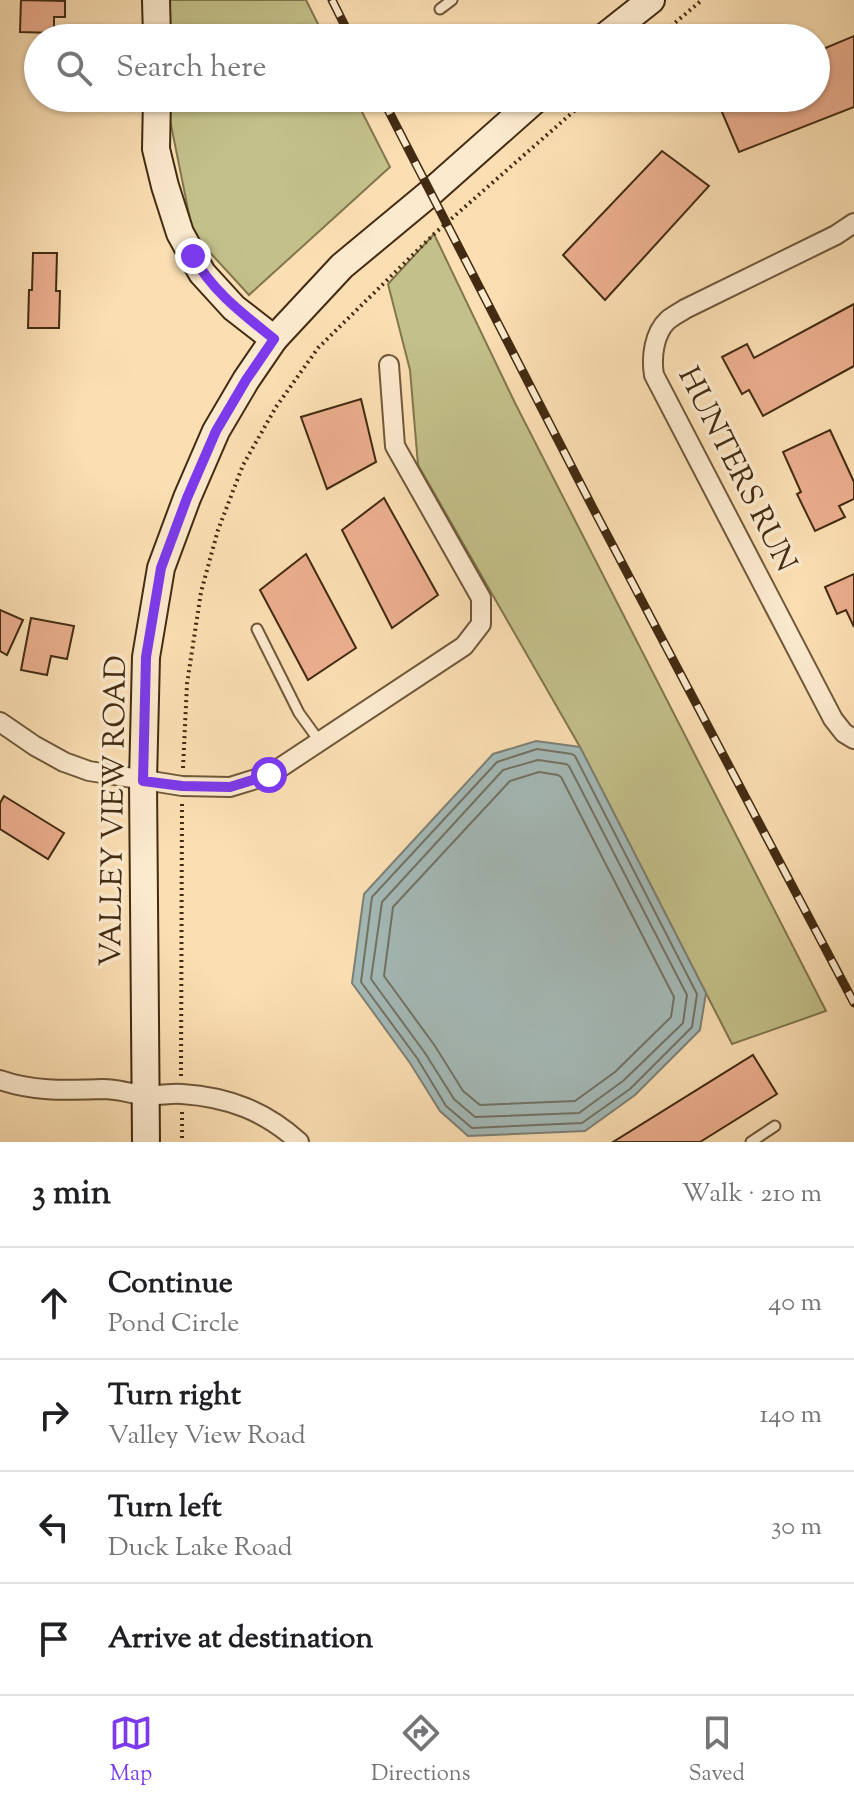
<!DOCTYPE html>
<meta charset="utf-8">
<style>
body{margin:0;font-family:"Sorts Mill Goudy",serif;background:#f2f2f2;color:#202124}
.stop{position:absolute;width:24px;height:24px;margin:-18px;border:6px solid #7c3aed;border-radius:50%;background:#fff}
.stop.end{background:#7c3aed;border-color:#fff;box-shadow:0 2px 8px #0008}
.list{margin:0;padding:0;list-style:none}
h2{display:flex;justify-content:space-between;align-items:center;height:104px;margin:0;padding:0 32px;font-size:34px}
h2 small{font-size:26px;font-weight:400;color:#757577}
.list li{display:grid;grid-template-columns:52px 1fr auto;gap:24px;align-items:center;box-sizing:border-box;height:112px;padding:0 32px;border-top:2px solid #e0e0e0}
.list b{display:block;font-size:30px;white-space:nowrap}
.list p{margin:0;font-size:26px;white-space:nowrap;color:#757577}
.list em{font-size:26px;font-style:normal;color:#757577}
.icon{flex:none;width:44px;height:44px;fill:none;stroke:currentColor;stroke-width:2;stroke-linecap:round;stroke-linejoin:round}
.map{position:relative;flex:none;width:854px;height:1142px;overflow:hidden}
.search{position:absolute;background:#fff;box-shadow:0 2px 6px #0004;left:24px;right:24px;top:24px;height:88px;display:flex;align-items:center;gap:20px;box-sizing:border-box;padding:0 28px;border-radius:44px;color:#757577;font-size:30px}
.sheet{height:552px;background:#fff}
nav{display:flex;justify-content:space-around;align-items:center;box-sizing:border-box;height:112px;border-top:2px solid #e0e0e0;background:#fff;font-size:22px;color:#757577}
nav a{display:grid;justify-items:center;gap:4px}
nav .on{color:#7c3aed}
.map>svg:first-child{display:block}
</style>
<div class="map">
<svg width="854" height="1142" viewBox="0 0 854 1142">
<rect width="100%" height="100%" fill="#fbdfb3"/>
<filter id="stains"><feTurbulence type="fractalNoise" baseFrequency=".0025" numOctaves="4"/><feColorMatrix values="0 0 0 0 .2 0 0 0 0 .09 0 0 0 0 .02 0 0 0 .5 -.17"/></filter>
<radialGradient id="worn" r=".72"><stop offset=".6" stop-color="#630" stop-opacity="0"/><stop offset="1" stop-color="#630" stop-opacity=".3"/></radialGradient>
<g fill="#c3c089" stroke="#82764e" stroke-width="2">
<path d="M 169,0 L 306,0 L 325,38 L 169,38 Z"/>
<path d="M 170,98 L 355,98 L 390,167 L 249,295 L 193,234 L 170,120 Z"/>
<path d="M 434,234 L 515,403 L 826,1011 L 732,1044 L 580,747 L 418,465 L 410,370 L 388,284 Z"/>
</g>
<path fill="#a4bab8" stroke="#7d8176" stroke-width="2" d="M 536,741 L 580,747 L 706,993 L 700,1030 L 635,1095 L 585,1131 L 468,1136 L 440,1111 L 410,1063 L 352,983 L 364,894 L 493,754 Z"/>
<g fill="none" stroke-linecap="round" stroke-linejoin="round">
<g stroke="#737265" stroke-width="2">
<path d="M 537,749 L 572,754 L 575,756 L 697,994 L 692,1027 L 630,1089 L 582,1123 L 472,1128 L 446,1106 L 417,1058 L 361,982 L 372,897 L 497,762 Z"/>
<path d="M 538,760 L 566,764 L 569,766 L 687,995 L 683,1023 L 623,1081 L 579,1113 L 475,1117 L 454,1099 L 425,1053 L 371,979 L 382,902 L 503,770 Z"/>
<path d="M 539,772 L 558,775 L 561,777 L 674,997 L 671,1017 L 615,1072 L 575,1101 L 480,1105 L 463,1091 L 435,1046 L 384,976 L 393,907 L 510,781 Z"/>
</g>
</g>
<g fill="#ecaf8f" stroke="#422b12" stroke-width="2">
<path d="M 21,0 L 65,1 L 65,17 L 54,17 L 54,33 L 20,32 Z"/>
<path d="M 854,36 L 854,107 L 739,152 L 716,98 L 816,98 L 816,52 Z"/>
<path d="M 662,151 L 709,186 L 605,300 L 563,255 Z"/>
<path d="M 33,253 L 57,253 L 56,291 L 60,291 L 59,328 L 28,328 L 29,290 L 32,290 Z"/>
<path d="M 854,304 L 854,366 L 763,416 L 749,390 L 742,394 L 722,357 L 747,344 L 754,358 Z"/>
<path d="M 361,399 L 376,462 L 327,489 L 301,417 Z"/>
<path d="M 830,430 L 854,482 L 854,499 L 839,506 L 845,517 L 815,531 L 797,494 L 801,492 L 783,452 Z"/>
<path d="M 384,498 L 438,595 L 392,628 L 342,530 Z"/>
<path d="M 306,554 L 356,648 L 308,680 L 260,590 Z"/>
<path d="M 854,574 L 854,627 L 846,610 L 837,614 L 825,587 Z"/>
<path d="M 0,610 L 23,620 L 7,655 L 0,651 Z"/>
<path d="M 31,618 L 74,626 L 67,659 L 51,656 L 47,675 L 21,670 Z"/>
<path d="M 4,796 L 64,833 L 48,859 L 0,829 L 0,803 Z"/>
<path d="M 753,1055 L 777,1094 L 700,1142 L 613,1142 Z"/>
</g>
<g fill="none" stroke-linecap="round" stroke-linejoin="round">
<g stroke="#70583a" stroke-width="13">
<g id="lane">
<path d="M 440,9 L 452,0"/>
<path d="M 257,629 L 299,713 L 320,742"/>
<path d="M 751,1142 L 775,1126"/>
</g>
</g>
<g stroke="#70583a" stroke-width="22">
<g id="street">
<path d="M 854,223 L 836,235 L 685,309 C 679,313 673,316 668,320 C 654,333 651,357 654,375 L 833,719 L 844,733 L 854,739"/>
<path d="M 0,722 L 35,746 L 64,762 L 89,771 L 182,786 L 230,787 L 269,775 L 464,646 L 481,624 L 481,598 L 395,446 L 389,365"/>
<path d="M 0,1080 C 34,1092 68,1090 103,1089 C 118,1089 131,1094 146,1095 C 158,1096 170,1093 182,1094 C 228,1097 265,1111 299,1142"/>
</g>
</g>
<g stroke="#422b12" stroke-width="30">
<g id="secondary">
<path d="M 156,0 L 157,38"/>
<path d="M 603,38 L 651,0"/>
<path d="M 157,98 L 156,149 L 165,186 L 180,233 L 202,273 L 234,308 L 274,339"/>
<path d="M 146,1142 L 143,781 L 146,657 L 161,568 L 187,498 L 216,431 L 246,380 L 274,339 L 342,266 L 430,193 L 537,98"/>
</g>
</g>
<g stroke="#422b12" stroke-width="4" stroke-dasharray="2 4" stroke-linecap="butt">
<path d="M 657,38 L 702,0"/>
<path d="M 183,768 L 187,684 L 201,592 L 218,530 L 243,465 L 276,407 L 318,348 L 434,234 L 589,98"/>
<path d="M 181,1076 L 182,804"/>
<path d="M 182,1112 L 182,1142"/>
</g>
<use href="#lane" stroke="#fceace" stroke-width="9"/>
<use href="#street" stroke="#fceace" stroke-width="18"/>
<use href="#secondary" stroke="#fceace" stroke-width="26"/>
<g stroke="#422b12" stroke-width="9">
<g id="rail">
<path d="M 332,0 L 351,38"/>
<path d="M 382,98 L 594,510 L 854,1003"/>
</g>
</g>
<use href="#rail" stroke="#fceace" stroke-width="6" stroke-dasharray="18" stroke-linecap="butt"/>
</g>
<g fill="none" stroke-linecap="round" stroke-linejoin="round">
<path stroke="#7c3aed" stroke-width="10" d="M 193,256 C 212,291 243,314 274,339 L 246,380 L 216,431 L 187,498 L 161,568 L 146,657 L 143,781 L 182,786 L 230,787 L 269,775"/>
</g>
<g text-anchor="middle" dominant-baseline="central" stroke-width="7" stroke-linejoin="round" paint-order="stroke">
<g font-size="30" fill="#422b12" stroke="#fceace">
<text transform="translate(736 470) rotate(63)">HUNTERS RUN</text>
<text transform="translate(115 811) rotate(-89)">VALLEY VIEW ROAD</text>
</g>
</g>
<rect width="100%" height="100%" filter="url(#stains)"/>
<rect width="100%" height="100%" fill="url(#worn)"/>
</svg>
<div class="stop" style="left:269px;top:775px"></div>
<div class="stop end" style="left:193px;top:256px"></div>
<div class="search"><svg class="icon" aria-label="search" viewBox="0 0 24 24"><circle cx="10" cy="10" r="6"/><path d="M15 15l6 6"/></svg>Search here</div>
</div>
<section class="sheet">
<h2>3 min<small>Walk · 210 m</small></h2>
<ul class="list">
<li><svg class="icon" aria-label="ahead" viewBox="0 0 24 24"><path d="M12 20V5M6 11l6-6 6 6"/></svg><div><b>Continue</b><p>Pond Circle</p></div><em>40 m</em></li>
<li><svg class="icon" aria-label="right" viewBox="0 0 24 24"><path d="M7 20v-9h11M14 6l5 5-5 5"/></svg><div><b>Turn right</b><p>Valley View Road</p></div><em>140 m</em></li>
<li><svg class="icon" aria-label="left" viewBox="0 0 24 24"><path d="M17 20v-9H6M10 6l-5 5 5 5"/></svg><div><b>Turn left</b><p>Duck Lake Road</p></div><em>30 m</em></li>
<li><svg class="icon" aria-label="arrive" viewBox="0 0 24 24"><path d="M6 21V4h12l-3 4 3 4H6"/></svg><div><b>Arrive at destination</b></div></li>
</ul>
</section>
<nav>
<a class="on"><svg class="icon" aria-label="map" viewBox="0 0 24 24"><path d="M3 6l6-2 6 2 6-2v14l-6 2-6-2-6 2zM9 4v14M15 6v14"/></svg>Map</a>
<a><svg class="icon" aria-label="directions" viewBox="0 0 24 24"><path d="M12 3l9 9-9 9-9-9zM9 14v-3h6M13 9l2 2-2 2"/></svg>Directions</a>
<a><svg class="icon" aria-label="saved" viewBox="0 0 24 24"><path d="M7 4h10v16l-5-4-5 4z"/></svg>Saved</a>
</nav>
